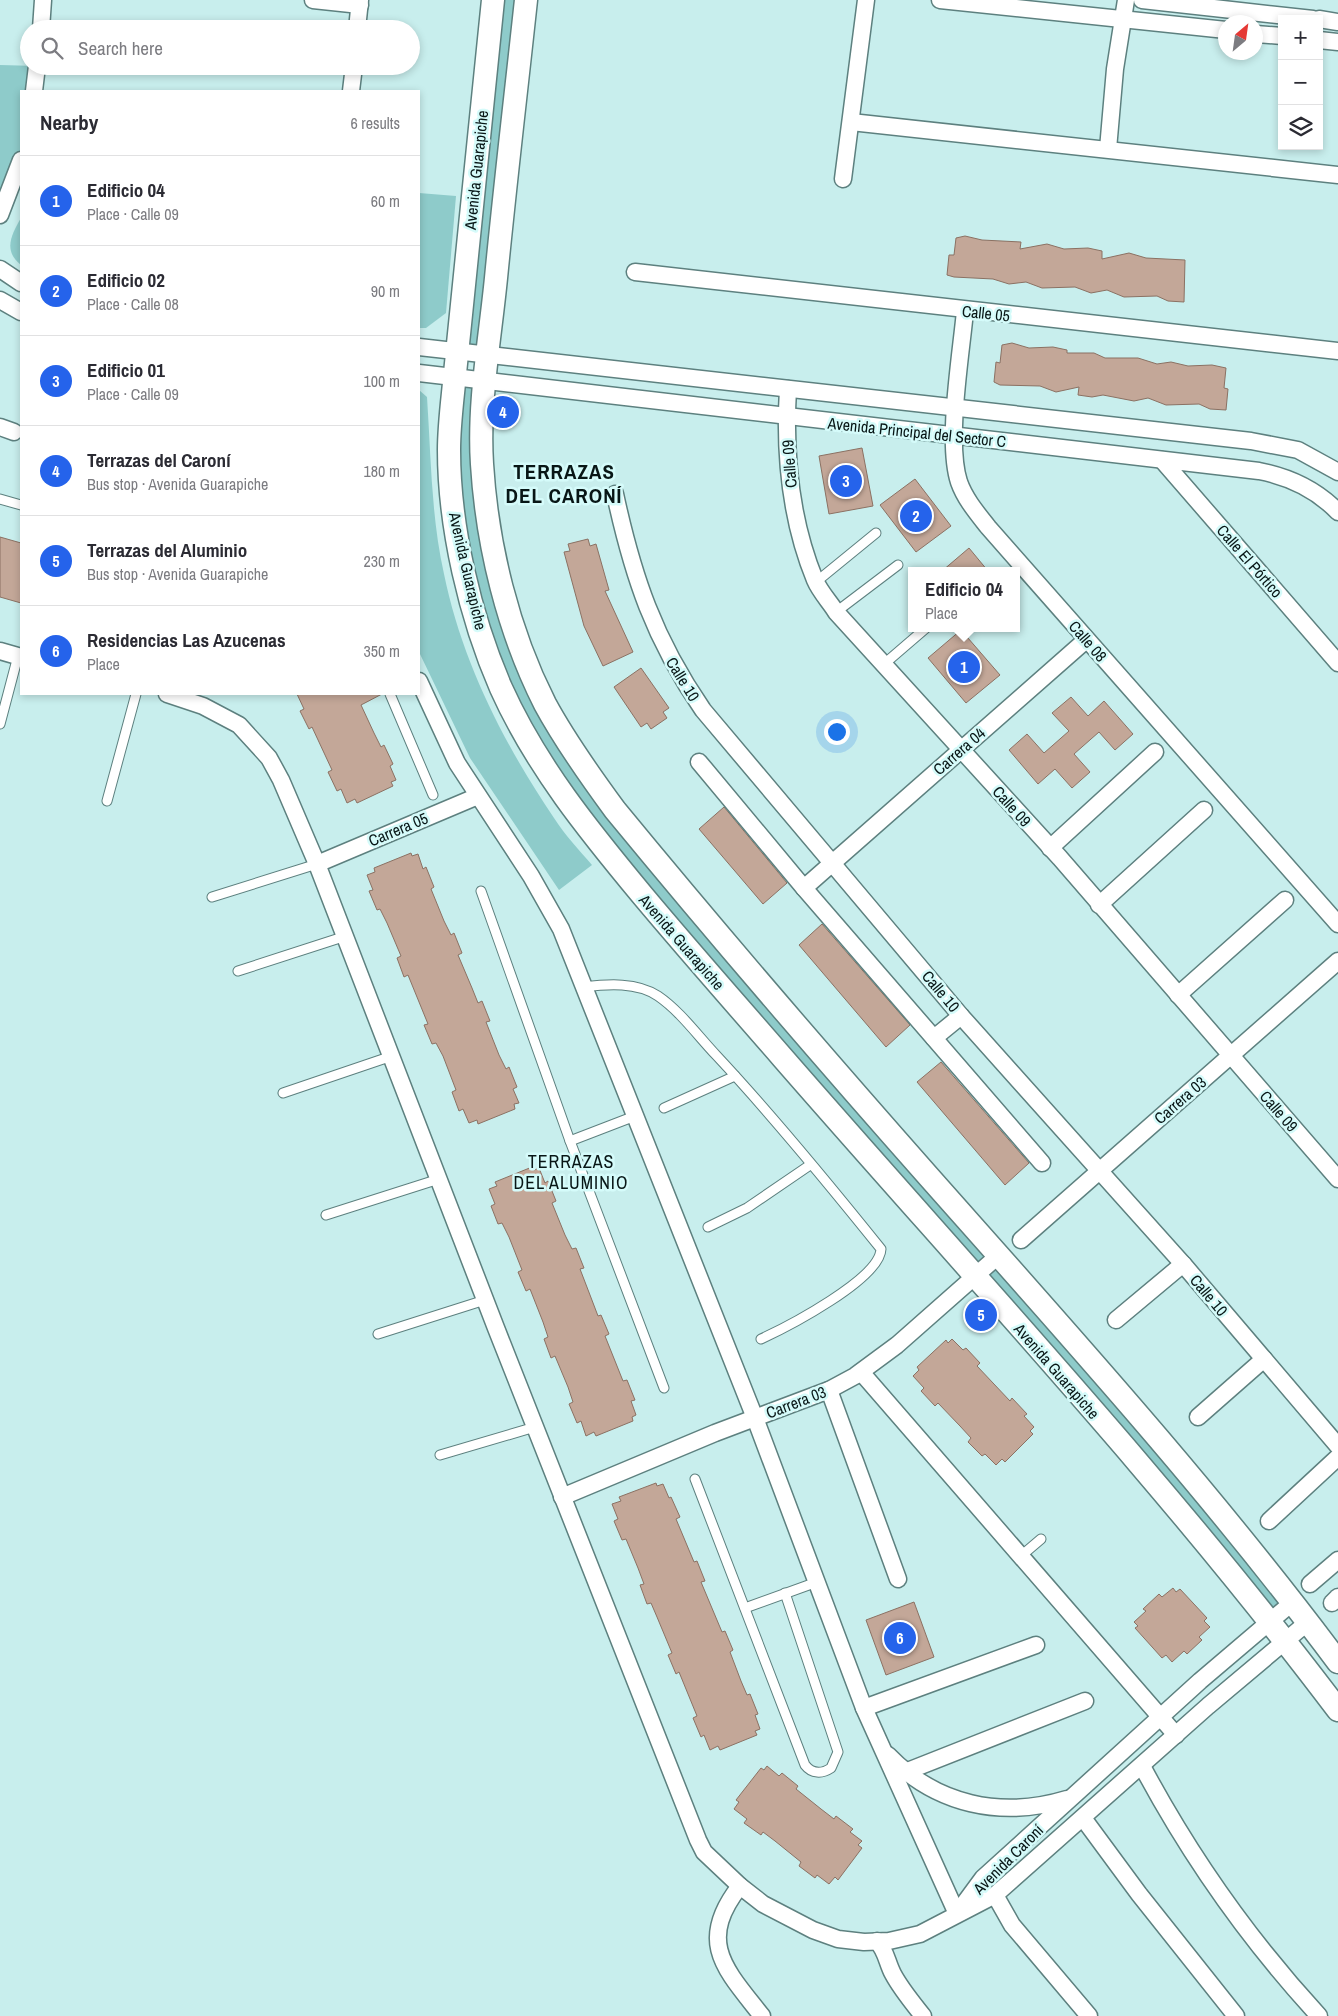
<!DOCTYPE html>
<meta charset="utf-8">
<style>
body{margin:0;font-family:"Archivo Narrow",sans-serif;background:#f2f2f3;color:#2b2b33}
.controls{position:absolute;right:15px;top:15px;display:grid;overflow:hidden;border-radius:0px;box-shadow:0 2px 8px #0003}
.controls button{width:45px;height:45px;display:grid;place-items:center;padding:0;border:0;border-bottom:1px solid #e1e1e2;background:#fff;color:#2b2b33;font:25px sans-serif}
.compass{position:absolute;left:1218px;top:15px;width:45px;height:45px;border-radius:50%;background:#fff;box-shadow:0 2px 8px #0003;rotate:29deg}
.you{position:absolute;left:836px;top:731px;width:18px;height:18px;margin:-12px;border:4px solid #fff;border-radius:50%;background:#1a73e8;box-shadow:0 0 0 8px #1a73e833}
.badge{display:grid;place-items:center;width:32px;height:32px;border-radius:50%;background:#2563eb;color:#fff;font-size:16px;font-weight:700}
.pin{position:absolute;translate:-50% -50%;border:2px solid #fff;box-shadow:0 1px 5px #0006}
.popup{position:absolute;left:908px;top:567px;width:112px;height:65px;box-sizing:border-box;display:grid;place-content:center;border-radius:0px;background:#fff;filter:drop-shadow(0 1px 4px #0005);font-size:16px;white-space:nowrap;color:#7c7c81}
.popup b{font-size:19px;color:#2b2b33}
.popup::after{content:'';position:absolute;left:50%;top:100%;margin-left:-10px;border:10px solid transparent;border-top-color:#fff}
.list{margin:0;padding:0;list-style:none}
h2{display:flex;justify-content:space-between;align-items:center;height:65px;margin:0;padding:0 20px;font-size:21px}
h2 small{font-size:16px;font-weight:400;color:#7c7c81}
.list li{display:grid;grid-template-columns:32px 1fr auto;gap:15px;align-items:center;box-sizing:border-box;height:90px;padding:0 20px;border-top:1px solid #e1e1e2}
.list b{display:block;font-size:19px;white-space:nowrap}
.list p{margin:0;font-size:16px;white-space:nowrap;color:#7c7c81}
.list em{font-size:16px;font-style:normal;color:#7c7c81}
.icon{flex:none;width:28px;height:28px;fill:none;stroke:currentColor;stroke-width:2;stroke-linecap:round;stroke-linejoin:round}
.map{position:relative;flex:none;width:1338px;height:2016px;overflow:hidden}
.search{position:absolute;background:#fff;box-shadow:0 2px 8px #0003;left:20px;top:20px;width:400px;height:55px;display:flex;align-items:center;gap:12px;box-sizing:border-box;padding:0 18px;border-radius:28px;color:#7c7c81;font-size:19px}
.panel{position:absolute;background:#fff;box-shadow:0 2px 8px #0003;left:20px;top:90px;width:400px;height:605px;border-radius:0px}
.map>svg:first-child{display:block}
</style>
<div class="map">
<svg width="1338" height="2016" viewBox="0 0 1338 2016">
<rect width="100%" height="100%" fill="#c8eeed"/>
<g fill="#8ecbca">
<path d="M 493,0 L 526,0 L 488,355 L 457,351 Z"/>
<path d="M 0,65 L 37,66 L 34,91 L 21,91 L 21,160 L 0,215 Z"/>
<path d="M 419,193 L 456,196 L 446,313 L 426,328 L 419,328 Z"/>
<path d="M 21,218 L 21,265 C 3,251 11,235 21,218 Z"/>
<path d="M 454,377 L 486,381 L 488,519 L 561,731 L 1293,1602 L 1269,1620 L 539,760 L 461,553 Z"/>
<path d="M 419,390 L 427,397 C 431,456 431,516 444,574 C 462,662 504,744 554,818 C 565,835 579,850 592,865 L 559,890 L 470,758 L 419,652 Z"/>
</g>
<g fill="#c3a798" stroke="#8b7163">
<path d="M 965,236 L 982,240 L 1021,242 L 1020,249 L 1047,244 L 1064,249 L 1088,248 L 1102,251 L 1102,259 L 1129,253 L 1146,258 L 1185,260 L 1184,302 L 1168,301 L 1157,296 L 1124,297 L 1107,290 L 1091,293 L 1075,287 L 1042,288 L 1026,282 L 1009,284 L 993,279 L 954,277 L 947,275 L 949,255 L 954,255 L 956,238 Z"/>
<path d="M 1012,343 L 1029,348 L 1053,347 L 1067,350 L 1067,353 L 1094,353 L 1105,358 L 1138,358 L 1157,364 L 1171,362 L 1188,366 L 1212,365 L 1226,368 L 1224,388 L 1228,389 L 1226,410 L 1210,409 L 1199,404 L 1166,405 L 1148,398 L 1134,401 L 1103,395 L 1092,397 L 1078,395 L 1079,387 L 1056,392 L 1040,386 L 1000,385 L 994,382 L 996,362 L 1000,363 L 1002,345 Z"/>
<path d="M 862,448 L 873,506 L 829,514 L 819,456 Z"/>
<path d="M 915,479 L 951,526 L 916,552 L 880,505 Z"/>
<path d="M 0,537 L 21,543 L 21,603 L 0,597 Z"/>
<path d="M 588,539 L 590,546 L 596,544 L 609,590 L 605,591 L 633,652 L 603,666 L 584,626 L 564,552 L 570,551 L 568,544 Z"/>
<path d="M 969,548 L 988,571 L 942,571 Z"/>
<path d="M 961,630 L 1000,675 L 966,703 L 928,658 Z"/>
<path d="M 641,668 L 669,708 L 663,712 L 667,718 L 651,729 L 647,723 L 641,727 L 614,687 Z"/>
<path d="M 297,694 L 382,694 L 361,705 L 374,733 L 381,747 L 384,745 L 393,764 L 390,766 L 396,780 L 391,782 L 393,786 L 357,803 L 355,799 L 347,803 L 341,789 L 337,791 L 328,772 L 332,770 L 312,727 L 309,729 L 300,711 L 304,709 Z"/>
<path d="M 1071,697 L 1088,716 L 1104,701 L 1133,734 L 1115,750 L 1099,732 L 1074,754 L 1090,772 L 1072,788 L 1055,769 L 1038,784 L 1009,750 L 1027,734 L 1044,753 L 1069,731 L 1052,713 Z"/>
<path d="M 724,807 L 787,883 L 763,904 L 699,829 Z"/>
<path d="M 411,853 L 412,856 L 418,854 L 423,869 L 426,867 L 434,887 L 431,889 L 444,921 L 451,935 L 454,933 L 462,953 L 458,955 L 472,988 L 478,1003 L 482,1001 L 490,1021 L 486,1022 L 499,1055 L 506,1069 L 509,1067 L 517,1087 L 513,1089 L 519,1103 L 514,1104 L 515,1109 L 478,1124 L 477,1120 L 469,1123 L 463,1109 L 459,1111 L 452,1092 L 456,1090 L 443,1056 L 436,1043 L 432,1044 L 424,1025 L 428,1024 L 408,975 L 404,977 L 397,958 L 401,956 L 387,923 L 380,909 L 377,910 L 369,891 L 373,890 L 367,875 L 375,872 L 374,868 Z"/>
<path d="M 822,924 L 910,1025 L 886,1047 L 799,945 Z"/>
<path d="M 941,1062 L 1029,1163 L 1005,1185 L 917,1082 Z"/>
<path d="M 532,1167 L 534,1170 L 539,1168 L 545,1183 L 548,1181 L 556,1201 L 552,1203 L 565,1235 L 572,1249 L 576,1248 L 584,1268 L 580,1269 L 590,1295 L 598,1316 L 601,1315 L 609,1334 L 605,1336 L 623,1381 L 627,1380 L 635,1400 L 631,1401 L 636,1415 L 632,1417 L 633,1421 L 596,1436 L 594,1432 L 586,1436 L 581,1421 L 577,1423 L 569,1404 L 573,1402 L 568,1387 L 555,1356 L 551,1358 L 544,1339 L 548,1337 L 543,1322 L 530,1289 L 526,1291 L 518,1272 L 522,1270 L 509,1237 L 502,1223 L 498,1224 L 491,1206 L 495,1204 L 489,1189 L 497,1186 L 495,1182 Z"/>
<path d="M 952,1339 L 963,1350 L 966,1348 L 980,1363 L 977,1366 L 1010,1401 L 1012,1398 L 1027,1414 L 1024,1416 L 1034,1427 L 1030,1431 L 1033,1434 L 1005,1462 L 1002,1459 L 996,1465 L 985,1454 L 982,1456 L 968,1442 L 971,1438 L 960,1426 L 938,1403 L 935,1406 L 921,1391 L 924,1388 L 913,1376 L 919,1370 L 917,1367 L 946,1340 L 948,1343 Z"/>
<path d="M 656,1483 L 657,1486 L 663,1484 L 669,1498 L 671,1497 L 680,1517 L 676,1519 L 694,1562 L 697,1561 L 705,1581 L 701,1582 L 722,1632 L 725,1631 L 733,1650 L 730,1652 L 741,1681 L 747,1695 L 750,1694 L 758,1714 L 755,1715 L 760,1729 L 755,1731 L 757,1735 L 720,1750 L 718,1746 L 710,1750 L 704,1735 L 701,1737 L 693,1718 L 697,1716 L 679,1672 L 676,1674 L 668,1655 L 672,1653 L 657,1617 L 651,1603 L 647,1604 L 640,1585 L 644,1584 L 638,1568 L 626,1539 L 622,1540 L 614,1521 L 618,1519 L 612,1504 L 621,1501 L 619,1497 Z"/>
<path d="M 1173,1588 L 1176,1592 L 1180,1589 L 1207,1618 L 1204,1621 L 1210,1627 L 1199,1637 L 1202,1640 L 1187,1654 L 1184,1651 L 1172,1662 L 1166,1655 L 1162,1658 L 1135,1628 L 1138,1626 L 1134,1622 L 1146,1611 L 1143,1609 L 1159,1594 L 1162,1597 Z"/>
<path d="M 914,1602 L 934,1657 L 886,1675 L 866,1620 Z"/>
<path d="M 767,1766 L 779,1776 L 782,1773 L 798,1786 L 796,1789 L 821,1809 L 834,1819 L 836,1816 L 853,1829 L 850,1832 L 862,1841 L 858,1845 L 862,1848 L 838,1880 L 835,1877 L 829,1884 L 817,1875 L 815,1878 L 799,1866 L 801,1862 L 775,1841 L 763,1832 L 761,1835 L 744,1823 L 747,1819 L 734,1809 L 739,1802 L 736,1800 L 761,1768 L 764,1770 Z"/>
</g>
<g fill="none" stroke-linecap="round" stroke-linejoin="round">
<g stroke="#5d807f" stroke-width="11">
<g id="lane">
<path d="M 0,499 L 21,505"/>
<path d="M 816,582 L 876,533"/>
<path d="M 836,612 L 898,565"/>
<path d="M 883,665 L 926,628"/>
<path d="M 390,694 L 433,795"/>
<path d="M 0,724 L 18,656"/>
<path d="M 107,801 L 136,694"/>
<path d="M 481,891 L 570,1141 L 664,1388"/>
<path d="M 212,897 L 317,864"/>
<path d="M 238,971 L 346,936"/>
<path d="M 584,987 C 608,984 637,982 658,996 C 680,1011 698,1036 716,1055 C 774,1117 828,1183 881,1249 C 880,1279 787,1327 761,1339"/>
<path d="M 283,1093 L 392,1056"/>
<path d="M 664,1108 L 735,1076"/>
<path d="M 570,1141 L 635,1116"/>
<path d="M 326,1215 L 439,1179"/>
<path d="M 708,1227 L 747,1208 L 810,1165"/>
<path d="M 378,1334 L 485,1300"/>
<path d="M 440,1455 L 535,1427"/>
<path d="M 695,1479 L 805,1765 C 812,1774 822,1774 831,1768 L 838,1752 L 785,1593"/>
<path d="M 1021,1556 L 1041,1539"/>
<path d="M 745,1608 L 817,1582"/>
</g>
</g>
<g stroke="#5d807f" stroke-width="19">
<g id="street">
<path d="M 313,0 L 360,5"/>
<path d="M 940,0 L 1226,30"/>
<path d="M 1142,0 L 1313,19"/>
<path d="M 1319,19 L 1338,22"/>
<path d="M 41,29 L 43,0"/>
<path d="M 357,29 L 360,0"/>
<path d="M 1256,34 L 1282,36"/>
<path d="M 1319,40 L 1338,42"/>
<path d="M 34,91 L 37,66"/>
<path d="M 351,91 L 354,66"/>
<path d="M 851,122 L 1338,175"/>
<path d="M 1108,149 L 1115,69 L 1126,0"/>
<path d="M 843,179 L 866,0"/>
<path d="M 0,215 L 21,160"/>
<path d="M 0,269 L 21,283"/>
<path d="M 635,272 L 1338,351"/>
<path d="M 0,300 L 21,312"/>
<path d="M 965,311 C 961,355 946,442 959,482 C 965,499 977,513 988,527 L 1338,924"/>
<path d="M 419,347 L 1251,441 L 1298,450 L 1338,472"/>
<path d="M 419,373 L 1259,471 C 1290,477 1316,489 1338,512"/>
<path d="M 788,389 C 784,455 790,519 815,580 C 820,592 830,602 836,612 L 1060,858 L 1338,1179"/>
<path d="M 0,427 L 14,432"/>
<path d="M 1162,460 L 1338,663"/>
<path d="M 615,494 C 633,577 654,639 703,710 L 961,1016 L 1183,1264 L 1338,1446"/>
<path d="M 0,651 L 21,657"/>
<path d="M 419,681 L 457,763 L 531,876 L 561,929 L 755,1418 L 864,1708 L 957,1914"/>
<path d="M 167,694 L 203,706 L 239,725 L 269,758 L 281,780 L 317,864 L 496,1328 L 698,1840 L 704,1852 L 740,1886 L 763,1904 L 813,1930 L 838,1939 L 864,1942 L 889,1941 L 920,1934 L 995,1895 L 1208,1706 L 1308,1622"/>
<path d="M 699,762 L 804,888 L 1042,1163"/>
<path d="M 1050,848 L 1155,752"/>
<path d="M 317,864 L 478,796"/>
<path d="M 804,888 L 1086,640"/>
<path d="M 1099,905 L 1204,810"/>
<path d="M 1178,995 L 1285,900"/>
<path d="M 934,1038 L 961,1016"/>
<path d="M 1021,1240 L 1338,961"/>
<path d="M 1116,1320 L 1183,1264"/>
<path d="M 861,1372 L 1176,1735"/>
<path d="M 829,1390 L 898,1579"/>
<path d="M 1198,1417 L 1264,1359"/>
<path d="M 562,1497 L 715,1433 L 829,1390 L 855,1376 L 897,1345 L 999,1255"/>
<path d="M 1269,1521 L 1338,1457"/>
<path d="M 1310,1584 L 1338,1560"/>
<path d="M 1332,1603 L 1338,1597"/>
<path d="M 864,1708 L 1036,1645"/>
<path d="M 888,1755 C 936,1805 1001,1819 1067,1799"/>
<path d="M 1142,1766 C 1190,1856 1250,1941 1319,2016"/>
<path d="M 905,1772 L 1085,1701"/>
<path d="M 1083,1818 L 1139,1894 L 1236,2016"/>
<path d="M 740,1886 C 696,1942 725,1969 762,2016"/>
<path d="M 995,1895 L 1012,1925 L 1089,2016"/>
<path d="M 958,1912 L 983,1878 L 1200,1681 L 1293,1602"/>
<path d="M 877,1941 C 886,1950 887,1963 893,1974 C 901,1989 912,2002 923,2016"/>
</g>
</g>
<g stroke="#5d807f" stroke-width="25">
<g id="secondary">
<path d="M 493,0 L 453,393 C 451,412 449,431 449,450 C 449,527 470,617 501,688 C 536,766 589,831 643,896 C 689,951 736,1004 782,1057 C 970,1273 1166,1482 1338,1710"/>
<path d="M 526,0 C 516,93 505,185 496,278 C 490,339 478,403 482,464 C 487,545 508,631 545,704 C 565,741 590,776 615,810 C 717,934 822,1056 929,1177 C 1069,1335 1211,1492 1338,1662"/>
</g>
</g>
<use href="#lane" stroke="#fff" stroke-width="9"/>
<use href="#street" stroke="#fff" stroke-width="16"/>
<use href="#secondary" stroke="#fff" stroke-width="22"/>
</g>
<g text-anchor="middle" dominant-baseline="central" stroke-width="5" stroke-linejoin="round" paint-order="stroke">
<g font-size="16" fill="#081616" stroke="#d5fbfa">
<text transform="translate(476 170) rotate(-84)">Avenida Guarapiche</text>
<text transform="translate(986 313) rotate(6)">Calle 05</text>
<text transform="translate(917 432) rotate(6)">Avenida Principal del Sector C</text>
<text transform="translate(789 464) rotate(-94)">Calle 09</text>
<text transform="translate(1250 561) rotate(49)">Calle El Pórtico</text>
<text transform="translate(468 571) rotate(77)">Avenida Guarapiche</text>
<text transform="translate(1088 641) rotate(49)">Calle 08</text>
<text transform="translate(683 679) rotate(58)">Calle 10</text>
<text transform="translate(959 751) rotate(-41)">Carrera 04</text>
<text transform="translate(1012 806) rotate(48)">Calle 09</text>
<text transform="translate(398 829) rotate(-23)">Carrera 05</text>
<text transform="translate(682 942) rotate(49)">Avenida Guarapiche</text>
<text transform="translate(941 991) rotate(50)">Calle 10</text>
<text transform="translate(1180 1100) rotate(-41)">Carrera 03</text>
<text transform="translate(1279 1111) rotate(49)">Calle 09</text>
<text transform="translate(1209 1295) rotate(50)">Calle 10</text>
<text transform="translate(1057 1371) rotate(49)">Avenida Guarapiche</text>
<text transform="translate(796 1402) rotate(-21)">Carrera 03</text>
<text transform="translate(1008 1859) rotate(-45)">Avenida Caroní</text>
</g>
<g font-size="18" letter-spacing="1" fill="#081616" stroke="#d5fbfa">
<text x="571" y="1161">TERRAZAS<tspan x="571" dy="21">DEL ALUMINIO</tspan></text>
</g>
<g font-size="21" font-weight="bold" letter-spacing="1" fill="#081616" stroke="#d5fbfa">
<text x="564" y="471">TERRAZAS<tspan x="564" dy="24">DEL CARONÍ</tspan></text>
</g>
</g>
</svg>
<div class="controls">
<button>+</button>
<button>−</button>
<button><svg class="icon" aria-label="layers" viewBox="0 0 24 24"><path d="M12 4l9 5-9 5-9-5zM3 14l9 5 9-5"/></svg></button>
</div>
<svg class="compass" viewBox="-18 -18 36 36"><path d="M0-13l5 13h-10z" fill="#e53935"/><path d="M0 13l5-13h-10z" fill="#7c7c81"/></svg>
<div class="you"></div>
<div class="pin badge" style="left:964px;top:667px">1</div>
<div class="popup"><b>Edificio 04</b>Place</div>
<div class="pin badge" style="left:916px;top:516px">2</div>
<div class="pin badge" style="left:846px;top:481px">3</div>
<div class="pin badge" style="left:503px;top:412px">4</div>
<div class="pin badge" style="left:981px;top:1315px">5</div>
<div class="pin badge" style="left:900px;top:1638px">6</div>
<div class="search"><svg class="icon" aria-label="search" viewBox="0 0 24 24"><circle cx="10" cy="10" r="6"/><path d="M15 15l6 6"/></svg>Search here</div>
<section class="panel">
<h2>Nearby<small>6 results</small></h2>
<ul class="list">
<li><span class="badge">1</span><div><b>Edificio 04</b><p>Place · Calle 09</p></div><em>60 m</em></li>
<li><span class="badge">2</span><div><b>Edificio 02</b><p>Place · Calle 08</p></div><em>90 m</em></li>
<li><span class="badge">3</span><div><b>Edificio 01</b><p>Place · Calle 09</p></div><em>100 m</em></li>
<li><span class="badge">4</span><div><b>Terrazas del Caroní</b><p>Bus stop · Avenida Guarapiche</p></div><em>180 m</em></li>
<li><span class="badge">5</span><div><b>Terrazas del Aluminio</b><p>Bus stop · Avenida Guarapiche</p></div><em>230 m</em></li>
<li><span class="badge">6</span><div><b>Residencias Las Azucenas</b><p>Place</p></div><em>350 m</em></li>
</ul>
</section>
</div>
